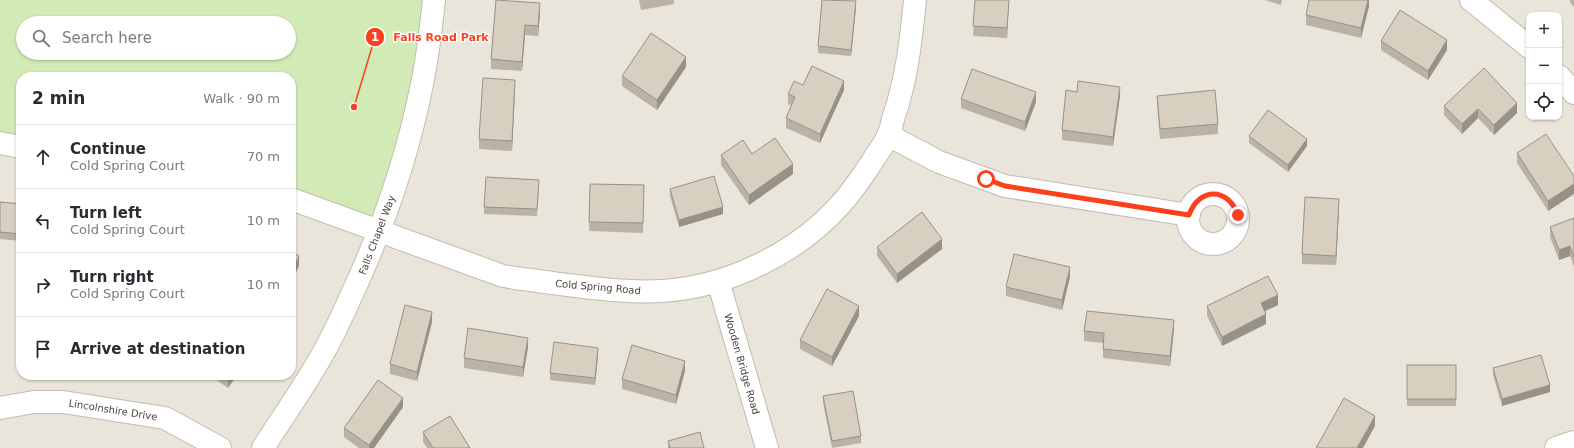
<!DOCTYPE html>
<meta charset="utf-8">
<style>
body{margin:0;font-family:"DejaVu Sans",sans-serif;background:#f7f7f7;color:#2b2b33}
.controls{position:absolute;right:12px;top:12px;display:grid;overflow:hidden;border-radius:8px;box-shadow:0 1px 3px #0004}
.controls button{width:36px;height:36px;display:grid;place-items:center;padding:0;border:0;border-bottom:1px solid #e1e1e2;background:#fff;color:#2b2b33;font:20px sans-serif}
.stop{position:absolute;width:12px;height:12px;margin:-9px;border:3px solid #fc3f1d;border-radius:50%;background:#fff}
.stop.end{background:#fc3f1d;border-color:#fff;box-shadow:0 1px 4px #0008}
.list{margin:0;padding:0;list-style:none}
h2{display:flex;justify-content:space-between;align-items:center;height:52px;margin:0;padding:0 16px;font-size:17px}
h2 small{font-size:13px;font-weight:400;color:#7c7c81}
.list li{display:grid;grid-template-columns:26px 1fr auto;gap:12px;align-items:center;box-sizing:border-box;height:64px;padding:0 16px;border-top:1px solid #e1e1e2}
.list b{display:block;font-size:15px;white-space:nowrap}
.list p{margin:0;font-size:13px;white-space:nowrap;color:#7c7c81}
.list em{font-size:13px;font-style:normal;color:#7c7c81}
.icon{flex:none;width:22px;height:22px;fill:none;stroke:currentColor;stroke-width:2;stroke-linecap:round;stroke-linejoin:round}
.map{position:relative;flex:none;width:1574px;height:448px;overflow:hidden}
.search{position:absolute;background:#fff;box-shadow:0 1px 3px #0004;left:16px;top:16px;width:280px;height:44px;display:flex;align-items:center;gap:10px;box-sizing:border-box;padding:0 14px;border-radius:22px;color:#7c7c81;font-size:15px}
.panel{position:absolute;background:#fff;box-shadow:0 1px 3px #0004;left:16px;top:72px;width:280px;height:308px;border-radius:16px}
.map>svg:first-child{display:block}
</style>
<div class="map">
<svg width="1574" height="448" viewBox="0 0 1574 448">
<rect width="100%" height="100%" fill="#f6f3ec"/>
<path fill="#eae5da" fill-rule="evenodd" d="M 434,0 L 1574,0 L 1574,448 L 0,448 L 0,143 L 21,147 L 21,375 L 291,375 L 291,199 ZM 1529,15 L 1559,15 L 1559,117 L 1529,117 Z"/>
<path fill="#d2eab5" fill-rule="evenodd" d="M 0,0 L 434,0 L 380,230 L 291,199 L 291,77 L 21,77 L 21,147 L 0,143 ZM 23,23 L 289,23 L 289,53 L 23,53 Z"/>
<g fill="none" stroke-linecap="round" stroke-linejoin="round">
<g stroke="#c2bbae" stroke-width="24">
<g id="minor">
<path d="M 1471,0 L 1529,47"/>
<path d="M 1559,76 L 1574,93"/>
<path d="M 888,135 L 939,162 L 1005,186 L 1189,215"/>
<path d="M 0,143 L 21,147"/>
<circle cx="1213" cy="219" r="25"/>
<path d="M 291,199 L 503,276 C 522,279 540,281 559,284 C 593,288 627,293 662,291 C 727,287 796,254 840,205 C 852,192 862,177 872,162 C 877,153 884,145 888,136 C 891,130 892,122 894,116 C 907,78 911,39 915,0"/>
<path d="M 718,281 L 767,448"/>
<path d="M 0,408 L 34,402 L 63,402 L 165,418 L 220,448"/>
<path d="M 1556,448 L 1574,442"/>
</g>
</g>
<g stroke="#c2bbae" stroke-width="24">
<path id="tertiary" d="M 263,448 C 284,415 307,383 326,348 C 339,324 350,299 361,274 C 388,213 409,150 422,84 C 428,56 431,28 434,0"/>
</g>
<use href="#minor" stroke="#fff" stroke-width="22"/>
<use href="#tertiary" stroke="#fff" stroke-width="22"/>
</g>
<g fill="#bab2a6">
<path d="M 496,0 L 540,13 L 538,36 L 525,35 L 522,71 L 491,69 L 491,59 Z"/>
<path d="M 639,0 L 674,0 L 674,4 L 641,10 Z"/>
<path d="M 975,0 L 1009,0 L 1007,38 L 973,36 Z"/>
<path d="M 1264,0 L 1282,0 L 1281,5 Z"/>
<path d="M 1369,0 L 1369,6 L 1361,38 L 1306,25 L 1306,15 Z"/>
<path d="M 1570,0 L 1574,0 L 1574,7 L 1570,3 Z"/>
<path d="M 856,7 L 851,56 L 818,53 L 818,46 Z"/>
<path d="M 1381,41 L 1447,50 L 1428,80 L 1381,50 Z"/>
<path d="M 686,67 L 657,110 L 622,86 L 622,76 Z"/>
<path d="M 803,85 L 844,90 L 820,143 L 786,128 L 786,118 L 792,106 L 788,104 L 788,94 Z"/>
<path d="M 515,89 L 512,151 L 479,149 L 479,139 Z"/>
<path d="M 1120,96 L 1113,146 L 1062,140 L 1062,130 Z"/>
<path d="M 1157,96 L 1218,124 L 1218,134 L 1160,139 L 1157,105 Z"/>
<path d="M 961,99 L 1036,102 L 1025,131 L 961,108 Z"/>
<path d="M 1444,106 L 1517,113 L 1494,135 L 1478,118 L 1462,134 L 1444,115 Z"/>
<path d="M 1249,136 L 1307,146 L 1288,172 L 1249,143 Z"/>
<path d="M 1517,153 L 1574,176 L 1574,194 L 1548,211 L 1517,163 Z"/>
<path d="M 752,154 L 793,174 L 749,205 L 721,165 L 721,155 Z"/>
<path d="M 590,184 L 644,185 L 643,233 L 589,231 Z"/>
<path d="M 539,187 L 537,216 L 484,214 L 484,207 Z"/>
<path d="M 670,189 L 723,214 L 679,227 L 670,196 Z"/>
<path d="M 0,202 L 21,204 L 21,241 L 0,239 Z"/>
<path d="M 1339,208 L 1336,265 L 1302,264 L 1302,254 Z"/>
<path d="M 1574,218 L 1574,267 L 1570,256 L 1559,260 L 1550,237 L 1550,227 Z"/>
<path d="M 877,247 L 942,249 L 897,283 L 877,256 Z"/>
<path d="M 1070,277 L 1062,310 L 1006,296 L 1006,287 Z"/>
<path d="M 1278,305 L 1265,311 L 1266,324 L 1222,346 L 1207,316 L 1207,306 Z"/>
<path d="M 19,309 L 21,309 L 21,336 L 19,318 Z"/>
<path d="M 859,316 L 832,366 L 800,349 L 800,340 Z"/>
<path d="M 432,322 L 417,381 L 390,374 L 390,364 Z"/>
<path d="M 1174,330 L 1170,366 L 1103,358 L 1103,343 L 1084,341 L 1084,331 Z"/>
<path d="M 528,347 L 523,377 L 464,368 L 464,358 Z"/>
<path d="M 598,355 L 595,385 L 550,380 L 550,373 Z"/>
<rect x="1407" y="365" width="49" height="41"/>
<path d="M 1493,368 L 1550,392 L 1502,406 L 1493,375 Z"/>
<path d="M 685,371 L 676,404 L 622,389 L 622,379 Z"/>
<path d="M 209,375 L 237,375 L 228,388 Z"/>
<path d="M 823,396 L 861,436 L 861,443 L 832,448 L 823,403 Z"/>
<path d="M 403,407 L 374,448 L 359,448 L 344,437 L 344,428 Z"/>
<path d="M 423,432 L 470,448 L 427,448 L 423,442 Z"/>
<path d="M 668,441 L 704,448 L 668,448 Z"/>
</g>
<g fill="#979187">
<path d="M 1009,0 L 1007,38 L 1007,28 Z"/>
<path d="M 1368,0 L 1369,0 L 1369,6 L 1361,38 L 1361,28 Z"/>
<path d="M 856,1 L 856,7 L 851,56 L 851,50 Z"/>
<path d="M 540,3 L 540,13 L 538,36 L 538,26 Z"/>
<path d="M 525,25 L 525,35 L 522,71 L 522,62 Z"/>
<path d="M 1447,40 L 1447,50 L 1428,80 L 1428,71 Z"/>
<path d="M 686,57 L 686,67 L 657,110 L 657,100 Z"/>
<path d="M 515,80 L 515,89 L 512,151 L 512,141 Z"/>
<path d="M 844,81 L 844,90 L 820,143 L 820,134 Z"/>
<path d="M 1120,87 L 1120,96 L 1113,146 L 1113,137 Z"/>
<path d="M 1036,92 L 1036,102 L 1025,131 L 1025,122 Z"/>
<path d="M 1517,103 L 1517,113 L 1494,135 L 1494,125 Z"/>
<path d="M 1478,109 L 1478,118 L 1462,134 L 1462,124 Z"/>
<path d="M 1307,139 L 1307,146 L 1288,172 L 1288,165 Z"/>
<path d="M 793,164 L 793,174 L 749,205 L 749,195 Z"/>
<path d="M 1574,184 L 1574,194 L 1548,211 L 1548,201 Z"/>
<path d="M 1339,199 L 1339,208 L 1336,265 L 1336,256 Z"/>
<path d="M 723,207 L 723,214 L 679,227 L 679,220 Z"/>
<path d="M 942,239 L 942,249 L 897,283 L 897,274 Z"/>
<path d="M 1570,246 L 1570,256 L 1559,260 L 1559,250 Z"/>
<path d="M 299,256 L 299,266 L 291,283 L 291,274 Z"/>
<path d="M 1070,267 L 1070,277 L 1062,310 L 1062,300 Z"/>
<path d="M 1278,295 L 1278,305 L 1261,313 L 1261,303 Z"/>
<path d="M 859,306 L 859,316 L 832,366 L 832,357 Z"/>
<path d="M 432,312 L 432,322 L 417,381 L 417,372 Z"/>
<path d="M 1266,314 L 1266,324 L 1222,346 L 1222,337 Z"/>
<path d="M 1174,320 L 1174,330 L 1170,366 L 1170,356 Z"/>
<path d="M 528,338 L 528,347 L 523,377 L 523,367 Z"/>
<path d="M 598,348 L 598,355 L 595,385 L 595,378 Z"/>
<path d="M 685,361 L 685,371 L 676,404 L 676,395 Z"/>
<path d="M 230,375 L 237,375 L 228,388 L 228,378 Z"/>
<path d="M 1550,385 L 1550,392 L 1502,406 L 1502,399 Z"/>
<path d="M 403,398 L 403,407 L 374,448 L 369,448 L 369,445 Z"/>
<path d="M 1375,416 L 1375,426 L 1363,448 L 1357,448 Z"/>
</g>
<g fill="#d8cfc1" stroke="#979187">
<path d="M 496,0 L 540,3 L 538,26 L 525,25 L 522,62 L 491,59 Z"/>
<path d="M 822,0 L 856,1 L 851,50 L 818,46 Z"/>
<path d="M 975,0 L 1009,0 L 1007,28 L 973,26 Z"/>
<path d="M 1309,0 L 1368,0 L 1361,28 L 1306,15 Z"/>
<path d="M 1400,10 L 1447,40 L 1428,71 L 1381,41 Z"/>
<path d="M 651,33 L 686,57 L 657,100 L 622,76 Z"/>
<path d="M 812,66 L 844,81 L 820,134 L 786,118 L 795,97 L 788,94 L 794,81 L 803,85 Z"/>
<path d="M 1484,68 L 1517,103 L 1494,125 L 1478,109 L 1462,124 L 1444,106 Z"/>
<path d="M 972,69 L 1036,92 L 1025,122 L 961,99 Z"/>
<path d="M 483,78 L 515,80 L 512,141 L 479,139 Z"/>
<path d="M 1078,81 L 1120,87 L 1113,137 L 1062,130 L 1066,90 L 1077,92 Z"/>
<path d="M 1215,90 L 1218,124 L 1160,129 L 1157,96 Z"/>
<path d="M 1268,110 L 1307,139 L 1288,165 L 1249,136 Z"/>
<path d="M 1546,134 L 1574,176 L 1574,184 L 1548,201 L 1517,153 Z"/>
<path d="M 775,138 L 793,164 L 749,195 L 721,155 L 743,140 L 752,154 Z"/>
<path d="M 714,176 L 723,207 L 679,220 L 670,189 Z"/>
<path d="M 486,177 L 539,180 L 537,209 L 484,207 Z"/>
<path d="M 590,184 L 644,185 L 643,223 L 589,222 Z"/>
<path d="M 1305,197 L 1339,199 L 1336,256 L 1302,254 Z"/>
<path d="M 0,202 L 21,204 L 21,234 L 0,232 Z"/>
<path d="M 922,212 L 942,239 L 897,274 L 877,247 Z"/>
<path d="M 1574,218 L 1574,257 L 1570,246 L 1559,250 L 1550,227 Z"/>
<path d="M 291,252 L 299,256 L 291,274 Z"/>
<path d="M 1014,254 L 1070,267 L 1062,300 L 1006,287 Z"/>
<path d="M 1268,276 L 1278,295 L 1261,303 L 1266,314 L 1222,337 L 1207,306 Z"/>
<path d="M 827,289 L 859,306 L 832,357 L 800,340 Z"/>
<path d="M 405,305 L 432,312 L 417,372 L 390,364 Z"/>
<path d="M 19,309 L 21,309 L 21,326 Z"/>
<path d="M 1087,311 L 1174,320 L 1170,356 L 1103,349 L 1104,333 L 1084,331 Z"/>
<path d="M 468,328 L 528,338 L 523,367 L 464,358 Z"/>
<path d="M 554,342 L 598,348 L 595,378 L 550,373 Z"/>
<path d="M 632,345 L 685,361 L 676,395 L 622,379 Z"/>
<path d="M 1541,355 L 1550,385 L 1502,399 L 1493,368 Z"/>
<rect x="1407" y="365" width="49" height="34"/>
<path d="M 223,375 L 230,375 L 228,378 Z"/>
<path d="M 378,380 L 403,398 L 369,445 L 344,428 Z"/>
<path d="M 853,391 L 861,436 L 832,441 L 823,396 Z"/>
<path d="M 1344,398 L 1375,416 L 1357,448 L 1316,448 Z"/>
<path d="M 450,416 L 470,448 L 433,448 L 423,432 Z"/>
<path d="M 700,432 L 704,448 L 670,448 L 668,441 Z"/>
</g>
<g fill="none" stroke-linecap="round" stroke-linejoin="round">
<path stroke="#fc3f1d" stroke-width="5" d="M 986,179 L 1005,186 L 1189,215 C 1199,187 1228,187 1238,215"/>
</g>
<g text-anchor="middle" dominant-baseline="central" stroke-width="3" stroke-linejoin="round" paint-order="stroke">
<g font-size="10" fill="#4b4439" stroke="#fff">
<text transform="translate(377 235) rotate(-69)">Falls Chapel Way</text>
<text transform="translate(598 287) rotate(5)">Cold Spring Road</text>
<text transform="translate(742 364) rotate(74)">Wooden Bridge Road</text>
<text transform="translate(113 410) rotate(9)">Lincolnshire Drive</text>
</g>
</g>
<path fill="none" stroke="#fc3f1d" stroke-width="1.5" d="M354 107L375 37"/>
<g fill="#fc3f1d" stroke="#fff" stroke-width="1.5">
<circle cx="354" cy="107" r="4"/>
<circle cx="375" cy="37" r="10"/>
</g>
<g font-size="12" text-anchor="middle" font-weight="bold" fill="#fff">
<text x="375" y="41">1</text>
</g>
<g font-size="11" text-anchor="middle" font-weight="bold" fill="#fc3f1d" stroke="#fff" stroke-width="3" stroke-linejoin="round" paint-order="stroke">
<text x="441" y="41">Falls Road Park</text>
</g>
</svg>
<div class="controls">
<button>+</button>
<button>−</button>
<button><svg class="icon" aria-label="locate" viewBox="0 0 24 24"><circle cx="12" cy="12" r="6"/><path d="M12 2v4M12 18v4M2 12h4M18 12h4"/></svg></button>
</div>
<div class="stop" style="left:986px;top:179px"></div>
<div class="stop end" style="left:1238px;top:215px"></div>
<div class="search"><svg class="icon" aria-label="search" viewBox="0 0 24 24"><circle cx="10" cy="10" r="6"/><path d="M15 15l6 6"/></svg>Search here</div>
<section class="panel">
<h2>2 min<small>Walk · 90 m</small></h2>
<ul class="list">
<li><svg class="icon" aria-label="ahead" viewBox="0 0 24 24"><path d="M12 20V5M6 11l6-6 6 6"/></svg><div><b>Continue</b><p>Cold Spring Court</p></div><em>70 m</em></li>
<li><svg class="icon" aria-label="left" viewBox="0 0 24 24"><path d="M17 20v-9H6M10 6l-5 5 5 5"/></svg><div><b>Turn left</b><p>Cold Spring Court</p></div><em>10 m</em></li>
<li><svg class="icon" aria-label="right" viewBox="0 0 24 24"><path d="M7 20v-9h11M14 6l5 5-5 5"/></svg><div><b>Turn right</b><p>Cold Spring Court</p></div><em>10 m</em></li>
<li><svg class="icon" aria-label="arrive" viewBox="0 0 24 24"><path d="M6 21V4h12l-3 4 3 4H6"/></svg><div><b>Arrive at destination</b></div></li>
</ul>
</section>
</div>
